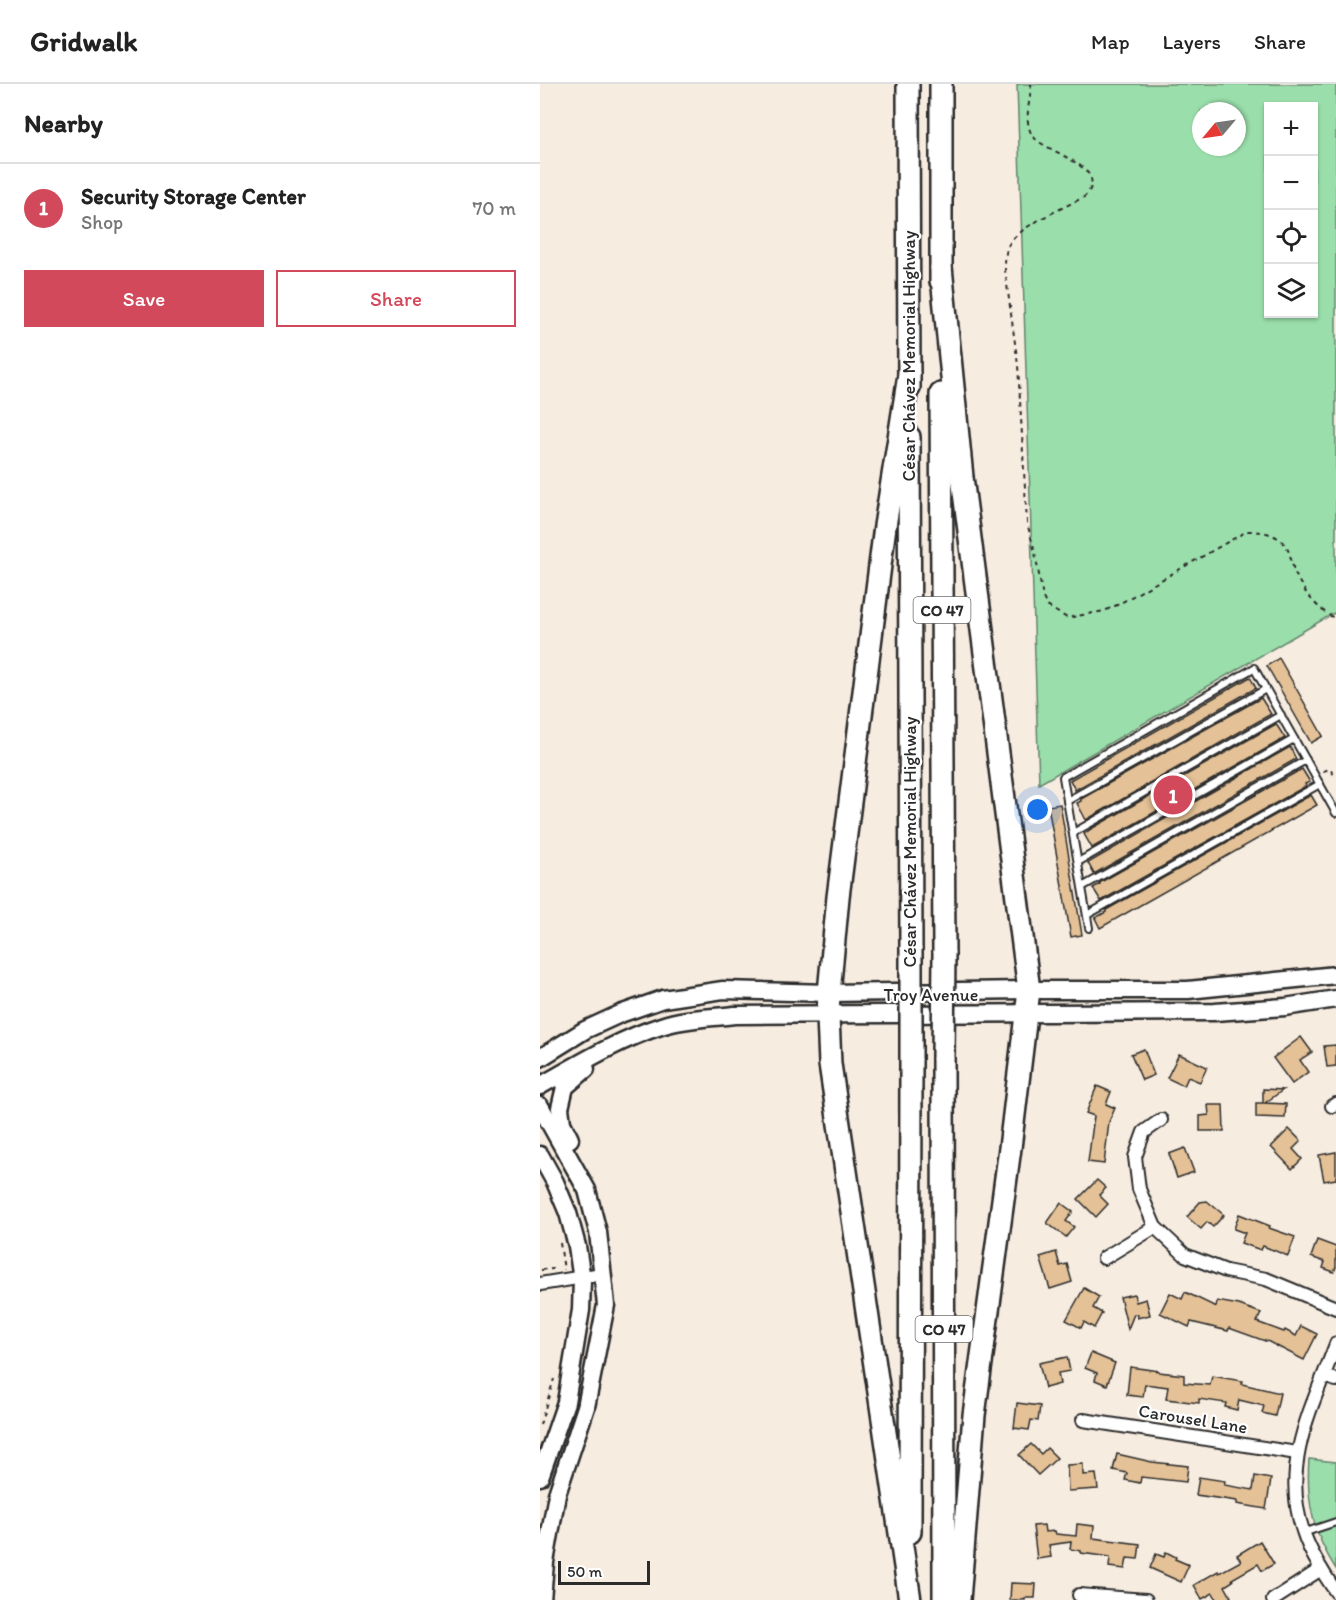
<!DOCTYPE html>
<meta charset="utf-8">
<style>
body{margin:0;font-family:Itim,sans-serif;background:#f2f2f2;color:#222}
.controls{position:absolute;right:18px;top:18px;display:grid;overflow:hidden;border-radius:0px;box-shadow:0 2px 4px #0004}
.controls button{width:54px;height:54px;display:grid;place-items:center;padding:0;border:0;border-bottom:2px solid #e0e0e0;background:#fff;color:#222;font:30px sans-serif}
.compass{position:absolute;left:652px;top:18px;width:54px;height:54px;border-radius:50%;background:#fff;box-shadow:0 2px 4px #0004;rotate:241deg}
.scale{position:absolute;left:18px;bottom:15px;width:92px;box-sizing:border-box;padding-left:6px;border:3px solid #2b2b2b;border-top:0;font-size:16px;line-height:21px;white-space:nowrap;color:#2b2b2b;-webkit-text-stroke:4px #fff;paint-order:stroke}
.you{position:absolute;left:498px;top:726px;width:21px;height:21px;margin:-15px;border:4px solid #fff;border-radius:50%;background:#1a73e8;box-shadow:0 0 0 9px #1a73e833}
.badge{display:grid;place-items:center;width:39px;height:39px;border-radius:50%;background:#d1495b;color:#fff;font-size:20px;font-weight:700}
.pin{position:absolute;translate:-50% -50%;border:3px solid #fff;box-shadow:0 2px 6px #0006}
.list{margin:0;padding:0;list-style:none}
h2{display:flex;justify-content:space-between;align-items:center;height:78px;margin:0;padding:0 24px;font-size:26px}
h2 small{font-size:20px;font-weight:400;color:#767676}
.list li{display:grid;grid-template-columns:39px 1fr auto;gap:18px;align-items:center;box-sizing:border-box;height:90px;padding:0 24px;border-top:2px solid #e0e0e0}
.list b{display:block;font-size:22px;white-space:nowrap}
.list p{margin:0;font-size:20px;white-space:nowrap;color:#767676}
.list em{font-size:20px;font-style:normal;color:#767676}
.actions{display:flex;gap:12px;padding:18px 24px}
.actions a{flex:1;padding:14px 0;border:2px solid #d1495b;border-radius:0px;text-align:center;font-size:21px;color:#d1495b}
.actions .main{background:#d1495b;color:#fff}
.icon{flex:none;width:33px;height:33px;fill:none;stroke:currentColor;stroke-width:2;stroke-linecap:round;stroke-linejoin:round}
.map{position:relative;flex:none;width:796px;height:1516px;overflow:hidden}
header{display:flex;align-items:center;gap:36px;box-sizing:border-box;height:84px;padding:0 30px;background:#fff;border-bottom:2px solid #e0e0e0}
header strong{font-size:28px}
nav{display:flex;gap:33px;margin-inline-start:auto;font-size:21px}
main{display:flex}
aside{flex:1;background:#fff}
.map>svg:first-child{display:block}
</style>
<header>
<strong>Gridwalk</strong>
<nav><a>Map</a><a>Layers</a><a>Share</a></nav>
</header>
<main>
<aside>
<h2>Nearby<small></small></h2>
<ul class="list">
<li><span class="badge">1</span><div><b>Security Storage Center</b><p>Shop</p></div><em>70 m</em></li>
</ul>
<div class="actions"><a class="main">Save</a><a>Share</a></div>
</aside>
<div class="map">
<svg width="796" height="1516" viewBox="0 0 796 1516">
<rect width="100%" height="100%" fill="#f7ece0"/>
<filter id="ink" filterUnits="userSpaceOnUse"><feTurbulence type="fractalNoise" baseFrequency=".0167" numOctaves="2"/><feDisplacementMap in="SourceGraphic" scale="12" xChannelSelector="R" yChannelSelector="G"/><feConvolveMatrix kernelMatrix="1 2 1 2 8 2 1 2 1" color-interpolation-filters="sRGB"/></filter>
<g filter="url(#ink)">
<g fill="#9adeab" stroke="#62846b" stroke-width="1.5" fill-rule="evenodd">
<path d="M 477,0 L 796,0 L 796,528 L 499,700 ZM 728,22 L 774,22 L 774,230 L 728,230 ZM 661,27 L 697,27 L 697,63 L 661,63 Z"/>
<path d="M 769,1375 L 796,1378 L 796,1485 C 773,1450 766,1416 769,1375 Z"/>
</g>
<g fill="#e4c196" stroke="#2b2b2b" stroke-width="1.5">
<path d="M 739,574 L 783,652 L 771,659 L 727,582 Z"/>
<path d="M 710,593 L 716,604 L 535,706 L 530,696 Z"/>
<path d="M 721,614 L 731,630 L 546,736 L 537,719 L 541,717 L 541,715 Z"/>
<path d="M 736,640 L 745,654 L 552,764 L 544,750 L 551,745 Z"/>
<path d="M 750,663 L 756,675 L 554,790 L 548,779 Z"/>
<path d="M 762,685 L 770,698 L 765,700 L 766,702 L 561,817 L 553,804 L 560,800 L 559,799 Z"/>
<path d="M 771,711 L 777,721 L 560,844 L 555,834 L 566,828 L 566,826 Z"/>
<path d="M 520,720 L 542,851 L 531,853 L 508,722 Z"/>
<path d="M 761,953 L 772,968 L 760,976 L 768,988 L 752,1000 L 733,974 Z"/>
<path d="M 796,961 L 796,982 L 787,983 L 784,962 Z"/>
<path d="M 604,965 L 614,991 L 602,996 L 591,970 Z"/>
<path d="M 639,970 L 667,983 L 660,998 L 648,993 L 644,1002 L 627,994 Z"/>
<path d="M 557,1002 L 571,1008 L 566,1020 L 575,1024 L 569,1038 L 564,1080 L 548,1078 L 554,1032 L 546,1029 Z"/>
<path d="M 723,1005 L 743,1006 L 725,1019 L 746,1020 L 745,1034 L 716,1033 L 716,1019 L 723,1019 Z"/>
<path d="M 668,1021 L 683,1021 L 684,1047 L 660,1047 L 660,1032 L 669,1031 Z"/>
<path d="M 749,1045 L 761,1057 L 753,1065 L 762,1075 L 752,1085 L 731,1063 Z"/>
<path d="M 645,1064 L 654,1088 L 637,1094 L 629,1070 Z"/>
<path d="M 796,1068 L 796,1095 L 784,1097 L 779,1071 Z"/>
<path d="M 557,1096 L 566,1104 L 559,1111 L 568,1120 L 556,1133 L 538,1115 Z"/>
<path d="M 667,1117 L 684,1131 L 673,1143 L 667,1138 L 661,1145 L 647,1133 L 660,1118 Z"/>
<path d="M 521,1119 L 533,1128 L 526,1137 L 534,1143 L 526,1153 L 507,1139 Z"/>
<path d="M 699,1130 L 730,1142 L 729,1144 L 755,1153 L 748,1172 L 723,1162 L 721,1166 L 701,1159 L 705,1149 L 694,1145 Z"/>
<path d="M 777,1156 L 796,1163 L 796,1183 L 794,1188 L 783,1184 L 785,1178 L 771,1173 Z"/>
<path d="M 516,1168 L 520,1182 L 527,1180 L 532,1198 L 510,1205 L 500,1173 Z"/>
<path d="M 544,1204 L 559,1213 L 553,1224 L 562,1229 L 554,1244 L 544,1238 L 541,1244 L 526,1236 Z"/>
<path d="M 645,1208 L 676,1223 L 677,1217 L 699,1221 L 721,1229 L 717,1238 L 744,1248 L 745,1246 L 756,1252 L 761,1242 L 777,1250 L 764,1276 L 725,1256 L 725,1257 L 689,1244 L 688,1247 L 651,1238 L 649,1243 L 620,1229 L 630,1209 L 642,1215 Z"/>
<path d="M 594,1210 L 596,1218 L 606,1215 L 610,1231 L 597,1234 L 598,1231 L 594,1230 L 588,1245 L 580,1213 Z"/>
<path d="M 551,1269 L 575,1279 L 567,1301 L 555,1296 L 557,1289 L 545,1284 Z"/>
<path d="M 527,1273 L 530,1287 L 518,1289 L 520,1300 L 505,1304 L 499,1279 Z"/>
<path d="M 590,1283 L 619,1287 L 619,1288 L 644,1291 L 644,1299 L 670,1301 L 672,1292 L 703,1297 L 702,1300 L 740,1309 L 735,1332 L 722,1329 L 724,1322 L 699,1316 L 697,1326 L 685,1323 L 686,1319 L 659,1315 L 659,1319 L 626,1315 L 628,1303 L 605,1300 L 603,1313 L 587,1311 Z"/>
<path d="M 477,1319 L 500,1322 L 498,1337 L 491,1336 L 489,1346 L 474,1344 Z"/>
<path d="M 491,1360 L 501,1370 L 507,1364 L 517,1374 L 498,1391 L 479,1371 Z"/>
<path d="M 577,1370 L 612,1378 L 648,1382 L 646,1398 L 601,1393 L 600,1399 L 585,1396 L 587,1389 L 573,1386 Z"/>
<path d="M 543,1380 L 543,1391 L 556,1390 L 558,1405 L 528,1407 L 527,1381 Z"/>
<path d="M 715,1392 L 731,1395 L 726,1425 L 697,1420 L 697,1417 L 656,1411 L 659,1393 L 685,1397 L 684,1401 L 713,1406 Z"/>
<path d="M 537,1440 L 554,1442 L 553,1454 L 600,1460 L 598,1475 L 587,1474 L 585,1485 L 569,1483 L 570,1473 L 541,1469 L 541,1467 L 530,1465 L 531,1458 L 509,1461 L 511,1473 L 497,1475 L 493,1442 L 504,1441 L 505,1448 L 515,1447 L 516,1450 L 536,1452 Z"/>
<path d="M 720,1457 L 734,1480 L 722,1487 L 718,1480 L 692,1495 L 693,1497 L 685,1502 L 691,1513 L 685,1516 L 677,1516 L 673,1509 L 662,1515 L 654,1501 L 678,1487 L 679,1489 L 701,1477 L 697,1471 Z"/>
<path d="M 626,1468 L 636,1473 L 635,1475 L 649,1481 L 641,1498 L 610,1484 L 616,1470 L 624,1473 Z"/>
<path d="M 471,1499 L 496,1500 L 495,1514 L 485,1514 L 485,1516 L 470,1516 Z"/>
</g>
<g fill="none" stroke-linecap="round" stroke-linejoin="round">
<g stroke="#2b2b2b" stroke-width="10">
<g id="lane">
<path d="M 527,717 L 726,605"/>
<path d="M 533,749 L 741,631"/>
<path d="M 538,778 L 754,655"/>
<path d="M 542,803 L 766,676"/>
<path d="M 547,831 L 780,700"/>
<path d="M 549,844 L 523,693 L 714,584 L 796,729"/>
<path d="M 763,1449 L 796,1438"/>
</g>
</g>
<g stroke="#2b2b2b" stroke-width="16">
<g id="street">
<path d="M 792,1022 L 796,1020"/>
<path d="M 621,1036 L 604,1048 L 595,1073 L 599,1105 L 615,1143 L 645,1171 L 686,1187 L 726,1195 L 796,1224"/>
<path d="M 564,1174 L 615,1143"/>
<path d="M 0,1200 L 62,1190"/>
<path d="M 796,1260 C 773,1321 740,1380 763,1447 C 770,1469 783,1489 796,1508"/>
<path d="M 784,1292 L 796,1296"/>
<path d="M 543,1336 L 757,1369"/>
<path d="M 539,1511 L 606,1516"/>
<path d="M 733,1516 L 781,1485"/>
</g>
</g>
<g stroke="#2b2b2b" stroke-width="21">
<g id="secondary">
<path d="M 0,974 L 45,946 L 80,930 L 123,915 L 183,906 L 289,909 L 489,906 L 648,906 L 796,891"/>
<path d="M 0,1002 C 39,980 78,956 121,942 C 144,934 170,934 194,931 L 675,928 L 745,923 L 796,915"/>
<path d="M 0,1022 L 47,1106 L 58,1148 L 66,1221 L 46,1323 L 17,1410 L 5,1478 L 2,1516"/>
<path d="M 30,1055 L 22,1039 L 20,1024 L 25,1003 L 46,985"/>
<path d="M 0,1071 L 15,1098 L 28,1129 L 37,1162 L 42,1196 L 41,1226 L 26,1318 L 0,1393"/>
</g>
</g>
<g stroke="#2b2b2b" stroke-width="26">
<g id="highway">
<path d="M 368,0 L 369,304"/>
<path d="M 401,183 L 422,393 L 489,906 L 470,1064 L 434,1331 L 419,1516"/>
<path d="M 401,197 L 401,0"/>
<path d="M 369,291 L 345,442 L 298,813 L 289,909 L 288,932 L 290,980 L 370,1516"/>
<path d="M 401,310 L 404,869"/>
<path d="M 369,353 L 371,865"/>
<path d="M 403,974 L 404,1516"/>
<path d="M 370,1448 L 371,975"/>
</g>
</g>
<g stroke="#2b2b2b" stroke-width="2" stroke-dasharray="4.5 4.5" stroke-linecap="butt">
<path d="M 491,0 C 491,16 483,35 492,51 C 502,68 575,83 544,113 C 524,124 478,142 468,162 C 465,170 465,178 465,186 L 478,281 L 487,439 L 495,468 L 503,514 L 507,522 L 527,534 L 564,527 L 577,521 L 707,447 C 723,447 741,450 748,466 C 751,473 752,481 755,489 C 763,508 778,526 796,535"/>
<path d="M 783,687 L 790,685 L 794,691"/>
<path d="M 20,1159 L 24,1186"/>
<path d="M 1,1186 L 13,1185"/>
<path d="M 0,1341 L 14,1295"/>
</g>
<use href="#lane" stroke="#fff" stroke-width="6"/>
<use href="#street" stroke="#fff" stroke-width="12"/>
<use href="#secondary" stroke="#fff" stroke-width="16"/>
<use href="#highway" stroke="#fff" stroke-width="21"/>
<g stroke="#2b2b2b" stroke-width="26" stroke-linecap="butt">
<g id="highway-bridge">
<path d="M 371,865 L 371,975"/>
<path d="M 403,974 L 404,869"/>
</g>
</g>
<use href="#highway-bridge" stroke="#fff" stroke-width="21"/>
</g>
</g>
<g text-anchor="middle" dominant-baseline="central" stroke-width="4.5" stroke-linejoin="round" paint-order="stroke">
<g fill="#fff" stroke="#6b6b6b" stroke-width="1.5">
<rect x="373.5" y="513" width="57" height="26" rx="4.5"/>
<rect x="375.5" y="1232" width="57" height="26" rx="4.5"/>
</g>
<g font-size="16" font-weight="bold" fill="#2b2b2b">
<text x="402" y="526">CO 47</text>
<text x="404" y="1245">CO 47</text>
</g>
<g font-size="18" fill="#2b2b2b" stroke="#fff">
<text transform="translate(369 272) rotate(-90)">César Chávez Memorial Highway</text>
<text transform="translate(370 758) rotate(-90)">César Chávez Memorial Highway</text>
<text x="391" y="911">Troy Avenue</text>
<text transform="translate(653 1335) rotate(9)">Carousel Lane</text>
</g>
</g>
</svg>
<div class="controls">
<button>+</button>
<button>−</button>
<button><svg class="icon" aria-label="locate" viewBox="0 0 24 24"><circle cx="12" cy="12" r="6"/><path d="M12 2v4M12 18v4M2 12h4M18 12h4"/></svg></button>
<button><svg class="icon" aria-label="layers" viewBox="0 0 24 24"><path d="M12 4l9 5-9 5-9-5zM3 14l9 5 9-5"/></svg></button>
</div>
<svg class="compass" viewBox="-18 -18 36 36"><path d="M0-13l5 13h-10z" fill="#e53935"/><path d="M0 13l5-13h-10z" fill="#767676"/></svg>
<div class="scale">50 m</div>
<div class="you"></div>
<div class="pin badge" style="left:633px;top:711px">1</div>
</div>
</main>
